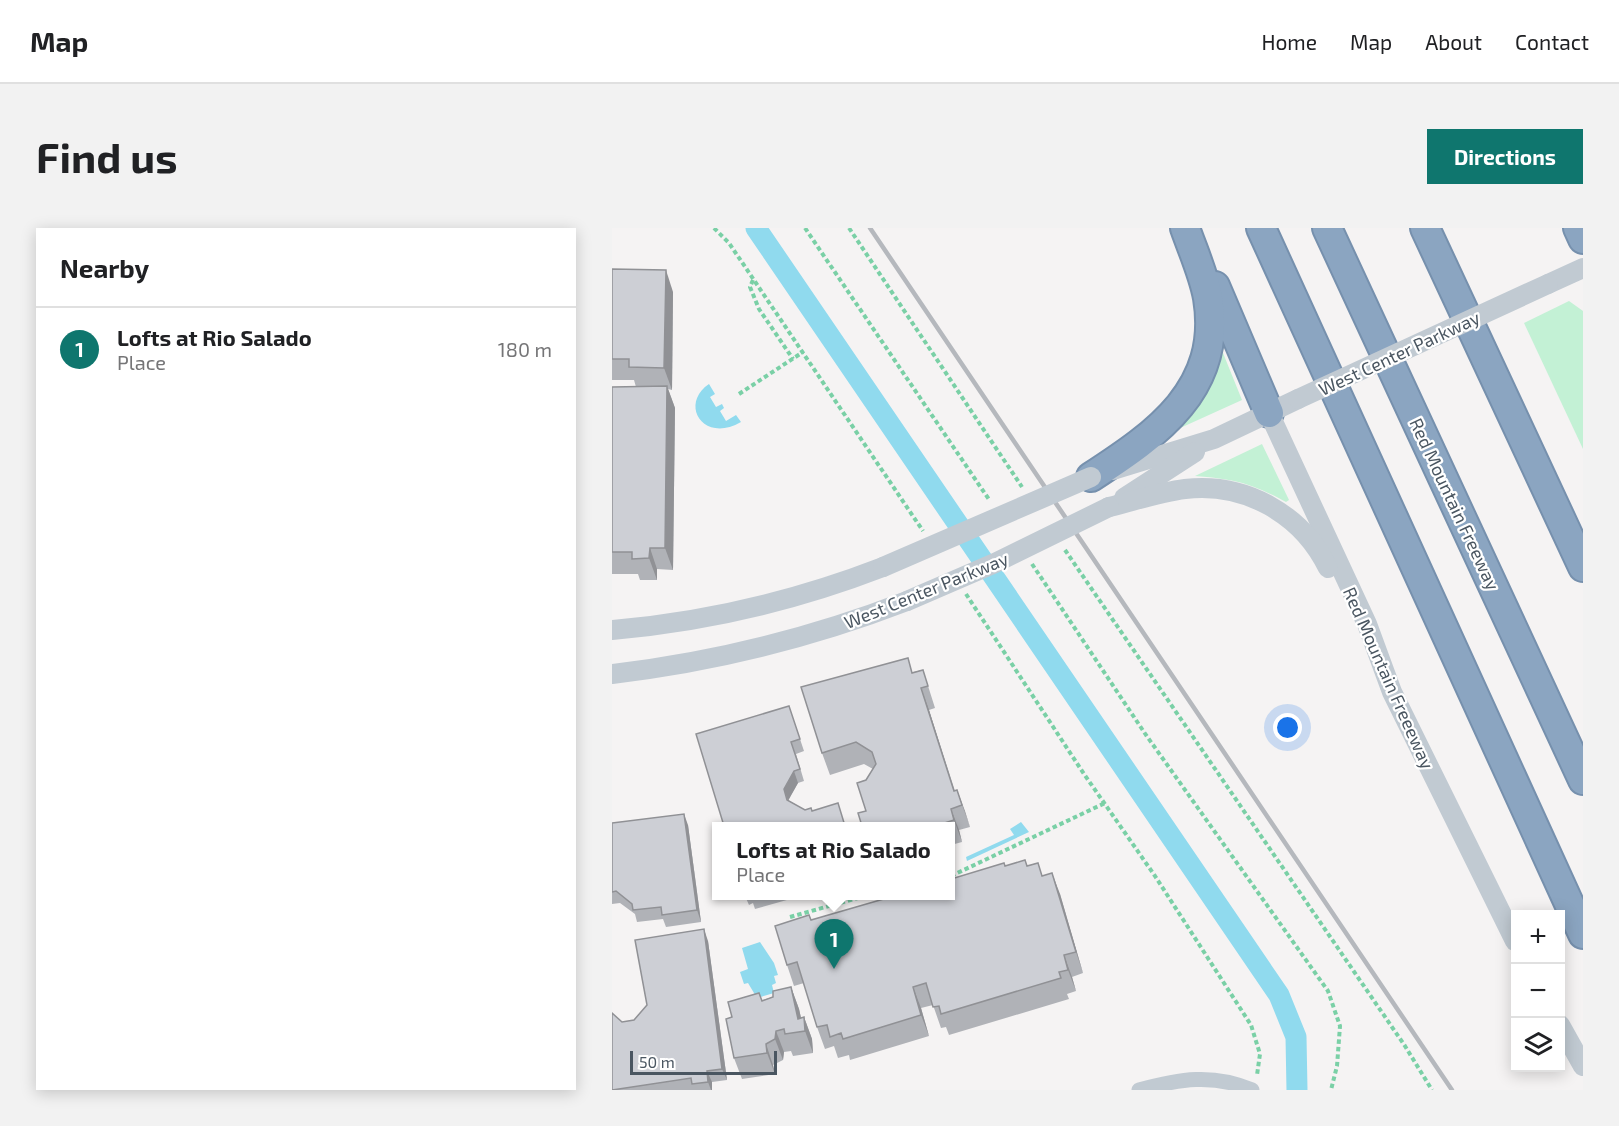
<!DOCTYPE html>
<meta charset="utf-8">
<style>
body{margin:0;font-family:"Exo 2",sans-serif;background:#f2f2f2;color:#202124}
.controls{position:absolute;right:18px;bottom:18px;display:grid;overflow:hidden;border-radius:0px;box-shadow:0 3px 15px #0003}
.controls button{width:54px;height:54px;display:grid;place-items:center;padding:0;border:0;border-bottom:2px solid #e0e0e0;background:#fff;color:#202124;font:30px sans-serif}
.scale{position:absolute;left:18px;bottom:15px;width:147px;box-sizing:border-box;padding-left:6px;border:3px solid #4a5661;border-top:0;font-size:16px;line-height:21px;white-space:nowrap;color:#4a5661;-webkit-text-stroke:4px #fff;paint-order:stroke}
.you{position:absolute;left:676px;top:500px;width:21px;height:21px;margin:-15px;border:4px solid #fff;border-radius:50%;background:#1a73e8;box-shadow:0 0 0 9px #1a73e833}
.badge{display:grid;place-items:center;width:39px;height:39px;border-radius:50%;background:#0f766e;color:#fff;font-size:20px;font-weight:700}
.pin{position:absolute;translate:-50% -50px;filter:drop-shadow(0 2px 3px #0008)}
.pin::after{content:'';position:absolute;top:32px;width:21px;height:18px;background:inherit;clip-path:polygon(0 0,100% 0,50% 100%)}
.popup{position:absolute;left:100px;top:594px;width:243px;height:78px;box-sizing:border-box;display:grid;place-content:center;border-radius:0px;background:#fff;filter:drop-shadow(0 2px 4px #0005);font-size:20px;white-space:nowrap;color:#757577}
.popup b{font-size:22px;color:#202124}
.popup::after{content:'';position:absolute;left:50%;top:100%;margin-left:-12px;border:12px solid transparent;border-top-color:#fff}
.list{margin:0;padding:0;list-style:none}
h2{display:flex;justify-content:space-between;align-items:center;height:78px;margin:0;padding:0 24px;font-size:26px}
h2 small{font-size:20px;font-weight:400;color:#757577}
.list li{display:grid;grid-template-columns:39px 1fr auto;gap:18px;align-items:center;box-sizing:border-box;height:84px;padding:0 24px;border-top:2px solid #e0e0e0}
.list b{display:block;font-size:22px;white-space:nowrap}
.list p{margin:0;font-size:20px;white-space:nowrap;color:#757577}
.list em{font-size:20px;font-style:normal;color:#757577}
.icon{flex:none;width:33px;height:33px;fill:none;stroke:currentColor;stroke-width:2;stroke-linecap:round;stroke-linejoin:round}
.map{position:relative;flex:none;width:971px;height:862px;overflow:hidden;border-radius:0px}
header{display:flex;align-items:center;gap:36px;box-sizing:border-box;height:84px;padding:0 30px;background:#fff;border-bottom:2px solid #e0e0e0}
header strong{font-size:28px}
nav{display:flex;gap:33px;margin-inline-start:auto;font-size:21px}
.intro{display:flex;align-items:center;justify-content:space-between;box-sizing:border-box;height:144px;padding:0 36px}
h1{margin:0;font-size:42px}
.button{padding:15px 27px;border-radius:0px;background:#0f766e;color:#fff;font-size:21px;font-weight:700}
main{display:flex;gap:36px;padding:0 36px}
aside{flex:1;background:#fff;border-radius:0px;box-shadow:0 3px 15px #0003}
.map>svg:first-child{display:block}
</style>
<header>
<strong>Map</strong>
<nav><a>Home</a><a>Map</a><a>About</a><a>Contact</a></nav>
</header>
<div class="intro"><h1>Find us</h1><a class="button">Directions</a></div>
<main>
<aside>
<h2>Nearby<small></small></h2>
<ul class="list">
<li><span class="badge">1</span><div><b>Lofts at Rio Salado</b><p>Place</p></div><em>180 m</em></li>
</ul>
</aside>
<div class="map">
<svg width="971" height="862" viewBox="0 0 971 862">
<rect width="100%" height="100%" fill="#f5f3f3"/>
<g fill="#c3f1d5">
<path d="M 957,73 L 971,83 L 971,221 L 912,95 Z"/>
<path d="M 609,120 L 630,172 L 566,201 L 585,174 Z"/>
<path d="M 650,216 L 677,272 L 674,274 C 639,255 622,251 583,248 Z"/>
</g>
<g fill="#90daee">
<path d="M 97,156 L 103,166 L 98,169 L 104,179 L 110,176 L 112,180 L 108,183 L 114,193 L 124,187 L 129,194 C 91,216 67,176 97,156 Z"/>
<path d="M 409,594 L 417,604 L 355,633 L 354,629 L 402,607 L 398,601 Z"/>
<path d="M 148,714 L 162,735 L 166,747 L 162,748 L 164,755 L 160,757 L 162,765 L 145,770 L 136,755 L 132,756 L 128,744 L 136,741 L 130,720 Z"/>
</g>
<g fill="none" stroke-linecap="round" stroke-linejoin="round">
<path stroke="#90daee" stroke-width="21" d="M 144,0 L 667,767 L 684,809 L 685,862"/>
<g stroke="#7690ad" stroke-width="32">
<g id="motorway">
<path d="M 649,0 L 971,706"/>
<path d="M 715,0 L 971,552"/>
<path d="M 813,0 L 971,339"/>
<path d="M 966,0 L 971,11"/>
<path d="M 603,58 L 657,185"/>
<path d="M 479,249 C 545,206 611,161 596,70 C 592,47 581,23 573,0"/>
</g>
</g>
<g stroke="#7ad0a6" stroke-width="4" stroke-dasharray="4.5 3" stroke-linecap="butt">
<path d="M 102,0 L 117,15 L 311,303"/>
<path d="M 193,0 L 378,273"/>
<path d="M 237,0 L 410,259"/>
<path d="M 141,52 L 138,59 L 147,81 L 181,131"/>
<path d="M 127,166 L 191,124"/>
<path d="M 453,322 L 793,818 L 820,862"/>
<path d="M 420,336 L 534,507 L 716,763 L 728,798 L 725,838 L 719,862"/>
<path d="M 354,366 L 472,546 L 543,648 L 639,797 L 648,826 L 645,847"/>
<path d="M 339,648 L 493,575"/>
<path d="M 178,689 L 253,668"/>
</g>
<path stroke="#c1cad2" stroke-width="15" d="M 527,862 C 567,851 601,845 640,862"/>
<g stroke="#c1cad2" stroke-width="20">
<path d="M 936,56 L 971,40"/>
<path d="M 657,185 L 755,396 L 780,464 L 903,713"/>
<path d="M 501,242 L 602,211 L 686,171"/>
<path d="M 512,270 L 583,224"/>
<path d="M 497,279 C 522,273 548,264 573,261 C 633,254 690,286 716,340"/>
<path d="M 0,402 C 94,394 183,373 271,339"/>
<path d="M 0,446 C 102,434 199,410 295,373"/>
<path d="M 948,797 L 971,838"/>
</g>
<use href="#motorway" stroke="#8ba5c1" stroke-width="28"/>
<path stroke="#b5b8bd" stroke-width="4.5" d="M 258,0 L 840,862"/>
<g stroke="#c1cad2" stroke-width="20">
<path d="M 686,171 L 936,56"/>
<path d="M 271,339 L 479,249"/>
<path d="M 295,373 L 383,335 L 497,279"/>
</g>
</g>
<g fill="#b0b2b7">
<path d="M 0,41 L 61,64 L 60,162 L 56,161 L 63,180 L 61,342 L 45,341 L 45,352 L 28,352 L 26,346 L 0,346 L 0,159 L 24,159 L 22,152 L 0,152 Z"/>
<path d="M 311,442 L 323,480 L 317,482 L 343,563 L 345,562 L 358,599 L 347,602 L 350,614 L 339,617 L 339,598 L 250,598 L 254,583 L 254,552 L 261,541 L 252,536 L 218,547 L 210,525 L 301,444 Z"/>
<path d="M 177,478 L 192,523 L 184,526 L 192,553 L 186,555 L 176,572 L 193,582 L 230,587 L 112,598 Z"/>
<path d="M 0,595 L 76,597 L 89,694 L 54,699 L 51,691 L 25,694 L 23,686 L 8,675 L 0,676 Z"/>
<path d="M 426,635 L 430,648 L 448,666 L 471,745 L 460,749 L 464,763 L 455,766 L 457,771 L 337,807 L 334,799 L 329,800 L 321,777 L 309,780 L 317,808 L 238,832 L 237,827 L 226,830 L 222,818 L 213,821 L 205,799 L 192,755 L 182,758 L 175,737 L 197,687 L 199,692 L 393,638 L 415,638 Z"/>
<path d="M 133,668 L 189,668 L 143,681 L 141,675 L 137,677 Z"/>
<path d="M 96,713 L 115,852 L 100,854 L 100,862 L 0,862 L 10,794 L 22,792 Z"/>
<path d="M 179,759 L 187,781 L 189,790 L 192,789 L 200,811 L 201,825 L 181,828 L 179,823 L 172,824 L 171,832 L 161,837 L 163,846 L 130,851 L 122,830 L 120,789 L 150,772 L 161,769 Z"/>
</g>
<g fill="#909195">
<path d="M 54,42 L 61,64 L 60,162 L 52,140 Z"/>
<path d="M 55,158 L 63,180 L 61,342 L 53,320 Z"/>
<path d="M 38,320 L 45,341 L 45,352 L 37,330 Z"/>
<path d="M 309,460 L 317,482 L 347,578 L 342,563 Z"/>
<path d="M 182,543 L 186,555 L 176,573 L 172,561 Z"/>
<path d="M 345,562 L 353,583 L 358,599 L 350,577 Z"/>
<path d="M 339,581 L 347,602 L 350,614 L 342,592 Z"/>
<path d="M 72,586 L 76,597 L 89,694 L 85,682 Z"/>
<path d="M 440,645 L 448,666 L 471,745 L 464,724 Z"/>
<path d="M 92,701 L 96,713 L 115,852 L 110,841 Z"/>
<path d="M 452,727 L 460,749 L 464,763 L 456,742 Z"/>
<path d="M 179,759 L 187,781 L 192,803 L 186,791 Z"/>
<path d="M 301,759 L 309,780 L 317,808 L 309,787 Z"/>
<path d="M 192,789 L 200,811 L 201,825 L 193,803 Z"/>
<path d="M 164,803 L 172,824 L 171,832 L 163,811 Z"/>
<path d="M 154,816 L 161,837 L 163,846 L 155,825 Z"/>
<path d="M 95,843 L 100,854 L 100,862 L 99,862 L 96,854 Z"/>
</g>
<g fill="#cdcfd5" stroke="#909195" stroke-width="1.5">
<path d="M 0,41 L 54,42 L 52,140 L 17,139 L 17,131 L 0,131 Z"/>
<path d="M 55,158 L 53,320 L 38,320 L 37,330 L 20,331 L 20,324 L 0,324 L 0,159 Z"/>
<path d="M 296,430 L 300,445 L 311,442 L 316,458 L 309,460 L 342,563 L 345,562 L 350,577 L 339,581 L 342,592 L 323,598 L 250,598 L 246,585 L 254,583 L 245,555 L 254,552 L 264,536 L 260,524 L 244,514 L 210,525 L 189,459 Z"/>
<path d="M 177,478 L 188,511 L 179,514 L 188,541 L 182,543 L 172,561 L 175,572 L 193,582 L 199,580 L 200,583 L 226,575 L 233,598 L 112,598 L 84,506 Z"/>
<path d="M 72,586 L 85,682 L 50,687 L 49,679 L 21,682 L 20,676 L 4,663 L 0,664 L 0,595 Z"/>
<path d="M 413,632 L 415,638 L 426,635 L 430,648 L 440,645 L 464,724 L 452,727 L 456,742 L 447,744 L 449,750 L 329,786 L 327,778 L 321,779 L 314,755 L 301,759 L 309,787 L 231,811 L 229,805 L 218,809 L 215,797 L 205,799 L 185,734 L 175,737 L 163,698 L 197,687 L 199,692 L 282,668 L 339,668 L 339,651 L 392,635 L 393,638 Z"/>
<path d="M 92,701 L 110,841 L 95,843 L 96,854 L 80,856 L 79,850 L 0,862 L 0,785 L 10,794 L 22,792 L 35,777 L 23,712 Z"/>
<path d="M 179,759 L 186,791 L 192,789 L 193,803 L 173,806 L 172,801 L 164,803 L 163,811 L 154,816 L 155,825 L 122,830 L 114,791 L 120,789 L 116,774 L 147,765 L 150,773 L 161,769 L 161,763 Z"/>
</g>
<g text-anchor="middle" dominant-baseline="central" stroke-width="4.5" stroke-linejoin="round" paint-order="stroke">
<g font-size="18" fill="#4a5661" stroke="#fff">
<text transform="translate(787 125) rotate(-25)">West Center Parkway</text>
<text transform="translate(843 276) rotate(65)">Red Mountain Freeway</text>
<text transform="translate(314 362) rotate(-22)">West Center Parkway</text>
<text transform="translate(777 450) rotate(66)">Red Mountain Freeeway</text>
</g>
</g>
</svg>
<div class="controls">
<button>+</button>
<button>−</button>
<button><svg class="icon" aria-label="layers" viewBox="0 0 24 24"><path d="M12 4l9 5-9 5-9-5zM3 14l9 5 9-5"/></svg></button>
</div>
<div class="scale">50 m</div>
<div class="you"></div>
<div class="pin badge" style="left:222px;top:741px">1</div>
<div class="popup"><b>Lofts at Rio Salado</b>Place</div>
</div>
</main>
